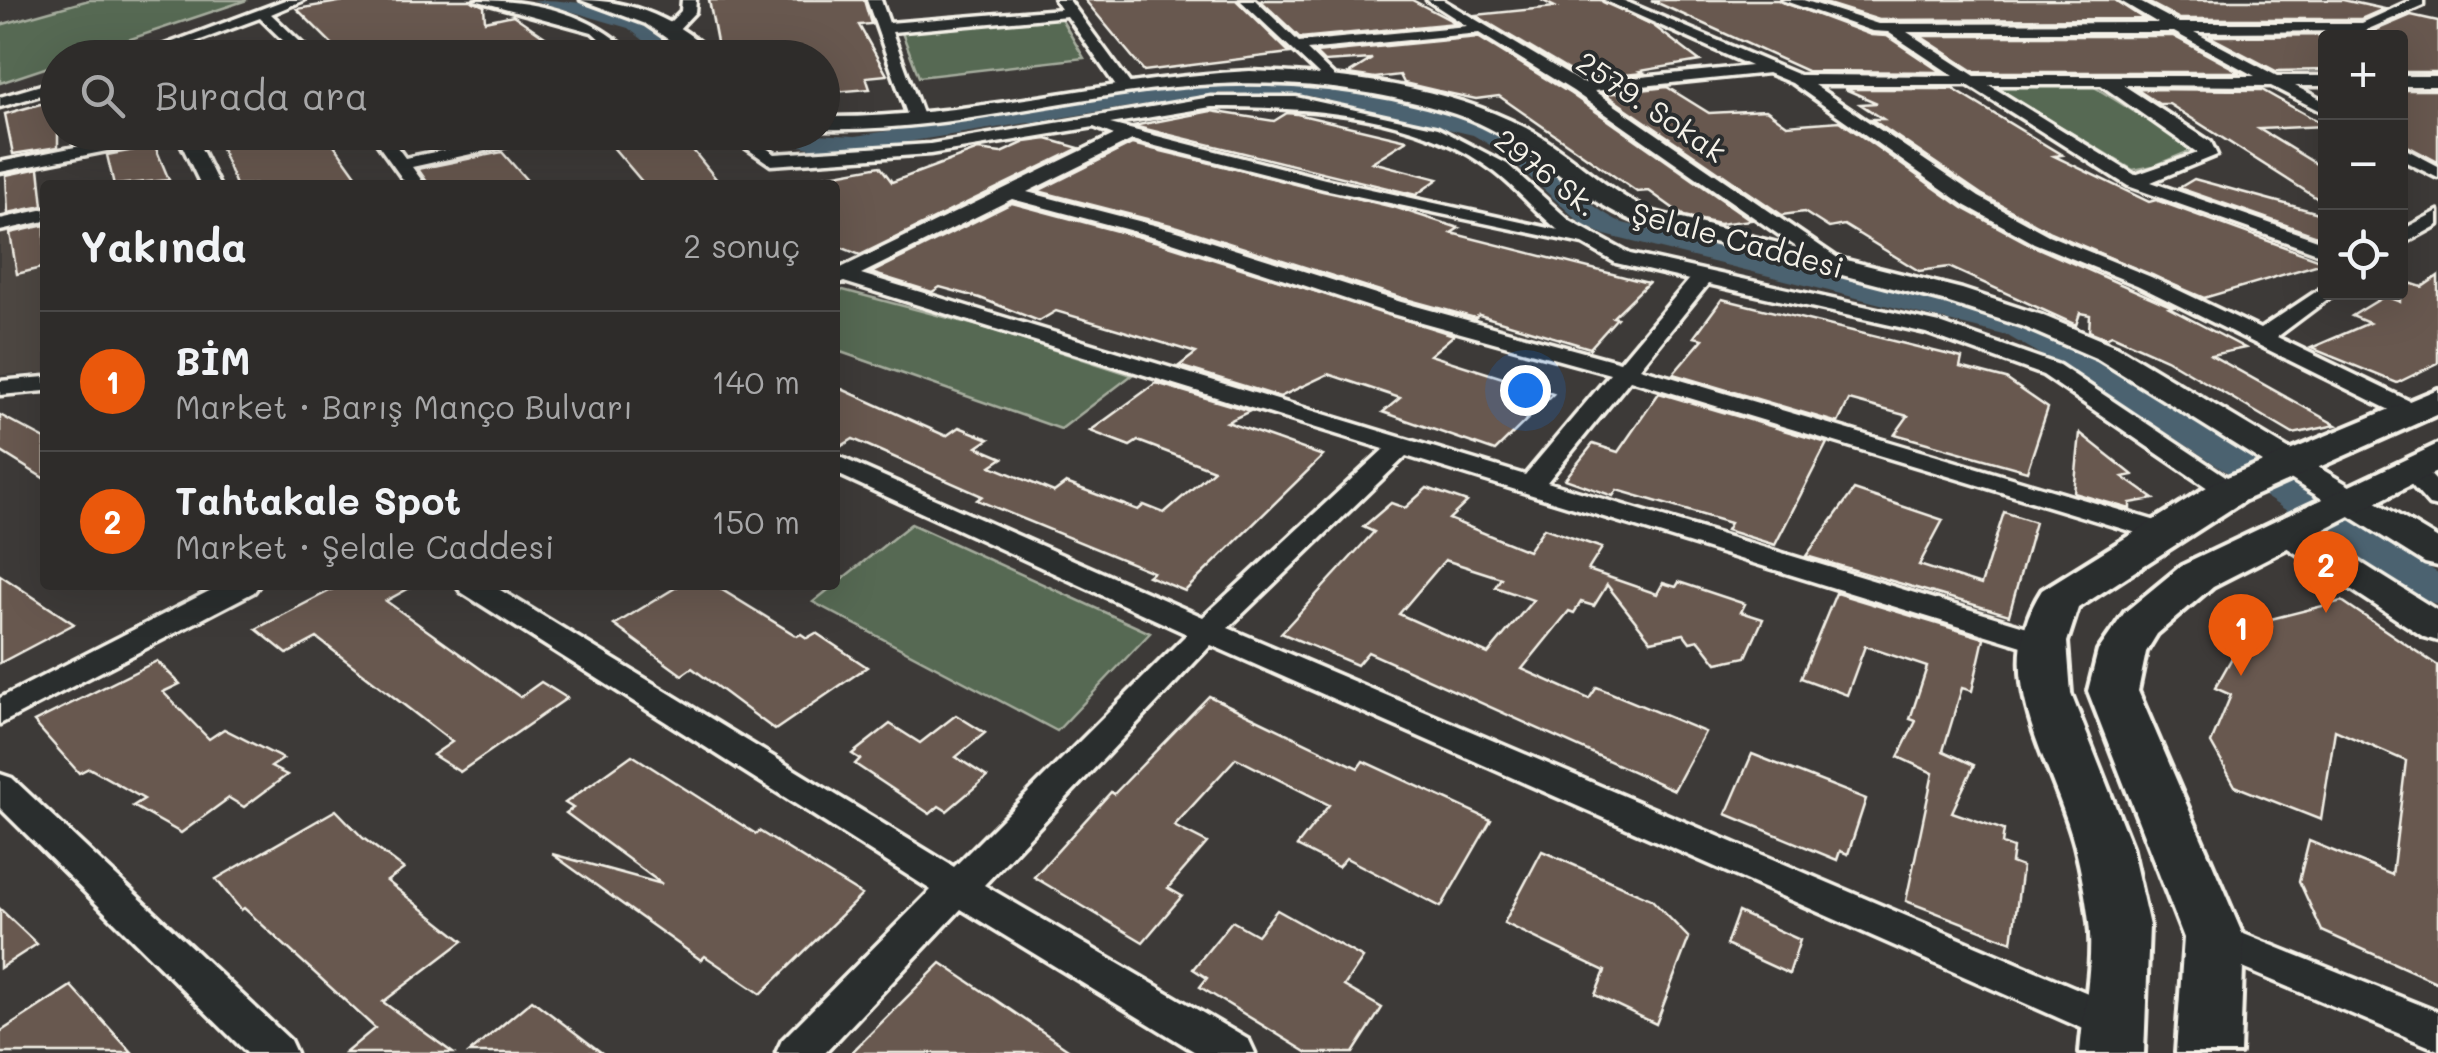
<!DOCTYPE html>
<html lang="tr">
<meta charset="utf-8">
<style>
body{margin:0;font-family:Mali,sans-serif;background:#363432;color:#f1f3f6}
.controls{position:absolute;right:30px;top:30px;display:grid;overflow:hidden;border-radius:10px;box-shadow:0 10px 40px #0002}
.controls button{width:90px;height:90px;display:grid;place-items:center;padding:0;border:0;border-bottom:2px solid #494847;background:#2e2c2a;color:#f1f3f6;font:50px sans-serif}
.you{position:absolute;left:1525px;top:390px;width:35px;height:35px;margin:-25px;border:8px solid #fff;border-radius:50%;background:#1a73e8;box-shadow:0 0 0 15px #1a73e833}
.badge{display:grid;place-items:center;width:65px;height:65px;border-radius:50%;background:#ea580c;color:#fff;font-size:32px;font-weight:700}
.pin{position:absolute;translate:-50% -82px;filter:drop-shadow(0 2px 5px #0008)}
.pin::after{content:'';position:absolute;top:52px;width:35px;height:30px;background:inherit;clip-path:polygon(0 0,100% 0,50% 100%)}
.list{margin:0;padding:0;list-style:none}
h2{display:flex;justify-content:space-between;align-items:center;height:130px;margin:0;padding:0 40px;font-size:42px}
h2 small{font-size:32px;font-weight:400;color:#a7a7a8}
.list li{display:grid;grid-template-columns:65px 1fr auto;gap:30px;align-items:center;box-sizing:border-box;height:140px;padding:0 40px;border-top:2px solid #494847}
.list b{display:block;font-size:38px;white-space:nowrap}
.list p{margin:0;font-size:32px;white-space:nowrap;color:#a7a7a8}
.list em{font-size:32px;font-style:normal;color:#a7a7a8}
.icon{flex:none;width:55px;height:55px;fill:none;stroke:currentColor;stroke-width:2;stroke-linecap:round;stroke-linejoin:round}
.map{position:relative;flex:none;width:2438px;height:1053px;overflow:hidden}
.search{position:absolute;background:#2e2c2a;box-shadow:0 10px 40px #0002;left:40px;top:40px;width:800px;height:110px;display:flex;align-items:center;gap:25px;box-sizing:border-box;padding:0 35px;border-radius:55px;color:#a7a7a8;font-size:38px}
.panel{position:absolute;background:#2e2c2a;box-shadow:0 10px 40px #0002;left:40px;top:180px;width:800px;height:410px;border-radius:10px}
.map>svg:first-child{display:block}
</style>
<div class="map">
<svg width="2438" height="1053" viewBox="0 0 2438 1053">
<rect width="100%" height="100%" fill="#3d3a38"/>
<filter id="ink" filterUnits="userSpaceOnUse"><feTurbulence type="fractalNoise" baseFrequency=".01" numOctaves="2"/><feDisplacementMap in="SourceGraphic" scale="20" xChannelSelector="R" yChannelSelector="G"/><feConvolveMatrix kernelMatrix="1 2 1 2 8 2 1 2 1" color-interpolation-filters="sRGB"/></filter>
<g filter="url(#ink)">
<path fill="#4d4642" d="M 45,221 L 45,373 L 0,375 L 0,231 Z"/>
<g fill="#576953" stroke="#a6ad9e" stroke-width="2.5">
<path d="M 89,0 L 247,0 L 77,57 L 58,58 L 57,64 L 0,83 L 0,25 Z"/>
<path d="M 1059,15 L 1084,58 L 919,77 L 901,30 Z"/>
<path d="M 2088,83 L 2185,143 L 2190,151 L 2154,166 L 2133,170 L 1992,85 Z"/>
<path d="M 843,290 L 990,329 L 1132,375 L 1061,429 L 835,350 L 835,294 Z"/>
<path d="M 911,524 L 1150,633 L 1057,731 L 813,602 Z"/>
</g>
<g fill="none" stroke-linecap="round" stroke-linejoin="round">
<g fill="#4c626f" fill-rule="evenodd">
<path d="M 533,0 C 592,0 647,12 689,58 L 666,58 L 628,28 Z"/>
<path d="M 1218,81 C 1302,83 1444,94 1515,140 C 1554,165 1581,204 1623,223 L 2030,324 L 2123,376 L 2438,573 L 2438,604 L 2424,600 L 2101,390 L 2008,336 L 1605,235 L 1583,225 L 1502,152 L 1473,135 L 1310,96 L 1218,93 L 855,150 C 830,150 795,152 776,132 L 855,136 Z"/>
</g>
</g>
<g fill="#68584f" stroke="#f4f1e8" stroke-width="2.5" fill-rule="evenodd">
<path d="M 350,0 L 471,0 L 484,6 L 485,21 L 513,15 L 564,50 L 518,58 L 346,58 L 297,9 Z"/>
<path d="M 709,0 L 864,0 L 871,24 L 859,25 L 887,75 L 866,77 L 870,89 L 822,93 L 822,58 L 720,58 Z"/>
<path d="M 1085,0 L 1236,0 L 1290,53 L 1144,71 Z"/>
<path d="M 1260,0 L 1412,0 L 1456,23 L 1300,38 Z"/>
<path d="M 1541,0 L 1601,0 L 1654,26 L 1700,61 L 1640,71 L 1644,73 L 1583,79 L 1475,15 L 1555,7 Z"/>
<path d="M 1651,0 L 1778,0 L 1871,35 L 1887,36 L 1941,72 L 1807,71 Z"/>
<path d="M 1815,0 L 2115,0 L 2144,19 L 1879,20 Z"/>
<path d="M 2144,0 L 2343,0 L 2384,9 L 2361,19 L 2180,19 Z"/>
<path d="M 2411,15 L 2438,21 L 2438,72 L 2400,72 L 2400,38 L 2326,38 L 2326,70 L 2276,71 L 2209,36 L 2364,35 Z"/>
<path d="M 1920,36 L 2173,36 L 2240,72 L 1975,72 Z"/>
<path d="M 1478,37 L 1571,94 L 1751,220 L 1719,224 L 1684,216 L 1649,191 L 1637,192 L 1499,96 L 1476,99 L 1438,91 L 1404,83 L 1400,75 L 1375,78 L 1348,74 L 1372,59 L 1324,62 L 1315,53 Z"/>
<path d="M 1667,87 L 1709,113 L 1766,110 L 1787,125 L 1840,121 L 1963,208 L 2033,246 L 2173,307 L 2169,308 L 2245,348 L 2211,355 L 2336,425 L 2293,434 L 2166,359 L 2112,335 L 2106,338 L 2089,331 L 2090,315 L 2080,313 L 2076,325 L 1949,267 L 1919,271 L 1844,225 L 1829,228 L 1804,212 L 1782,215 L 1605,94 Z"/>
<path d="M 1845,89 L 1953,89 L 2062,155 L 2054,156 L 2149,202 L 2156,200 L 2326,262 L 2204,298 L 2050,232 L 1981,194 L 1871,119 L 1883,119 L 1860,104 L 1877,103 Z"/>
<path d="M 2136,89 L 2262,90 L 2326,126 L 2259,129 L 2326,170 L 2326,204 L 2169,104 L 2159,104 Z"/>
<path d="M 2400,90 L 2438,90 L 2438,162 L 2400,142 Z"/>
<path d="M 58,99 L 58,147 L 13,154 L 5,114 Z"/>
<path d="M 1211,111 L 1274,121 L 1287,113 L 1297,114 L 1407,140 L 1372,162 L 1438,179 L 1416,195 L 1133,126 Z"/>
<path d="M 214,132 L 325,132 L 363,185 L 236,185 Z"/>
<path d="M 600,132 L 669,132 L 679,148 L 692,149 L 721,185 L 645,185 Z"/>
<path d="M 1047,139 L 1079,148 L 860,255 L 835,245 L 835,185 L 797,181 L 880,166 L 892,182 L 978,150 L 1001,153 L 1025,142 Z"/>
<path d="M 1132,144 L 1397,208 L 1459,228 L 1451,233 L 1648,283 L 1613,317 L 1617,318 L 1590,348 L 1479,315 L 1475,318 L 1402,298 L 1178,227 L 1038,191 Z"/>
<path d="M 155,146 L 169,180 L 114,185 L 107,155 Z"/>
<path d="M 502,152 L 531,185 L 429,185 L 418,169 Z"/>
<path d="M 39,168 L 43,206 L 8,213 L 6,175 Z"/>
<path d="M 2194,179 L 2326,215 L 2326,239 L 2179,188 Z"/>
<path d="M 1012,203 L 1162,243 L 1454,335 L 1430,355 L 1553,394 L 1495,451 L 1383,412 L 1400,398 L 1328,374 L 1280,397 L 1179,366 L 1196,353 L 1117,329 L 1056,311 L 1039,321 L 980,298 L 940,287 L 932,292 L 871,273 Z"/>
<path d="M 45,225 L 45,267 L 17,274 L 10,233 Z"/>
<path d="M 2438,276 L 2438,363 L 2397,383 L 2311,348 L 2369,323 L 2352,316 L 2385,296 L 2400,302 L 2400,280 L 2422,287 Z"/>
<path d="M 1722,299 L 1962,358 L 1960,367 L 2006,379 L 2048,408 L 2027,471 L 1895,434 L 1908,416 L 1849,400 L 1838,423 L 1673,374 L 1703,339 L 1694,337 Z"/>
<path d="M 1156,383 L 1250,411 L 1227,422 L 1323,456 L 1185,591 L 1148,576 L 1153,572 L 977,500 L 982,496 L 853,439 L 835,450 L 835,386 L 946,436 L 959,427 L 989,439 L 977,447 L 1003,458 L 991,466 L 1054,492 L 1066,483 L 1138,510 L 1144,505 L 1164,513 L 1214,470 L 1138,441 L 1130,446 L 1090,431 Z"/>
<path d="M 1659,393 L 1827,443 L 1775,545 L 1726,530 L 1730,523 L 1617,490 L 1613,496 L 1565,479 L 1593,444 L 1618,452 Z"/>
<path d="M 0,415 L 45,439 L 45,479 L 0,451 Z"/>
<path d="M 2080,433 L 2133,475 L 2123,477 L 2154,499 L 2130,503 L 2130,509 L 2074,493 Z"/>
<path d="M 1427,488 L 1467,502 L 1449,519 L 1528,551 L 1544,528 L 1602,548 L 1588,570 L 1657,594 L 1663,583 L 1676,587 L 1679,582 L 1745,604 L 1741,612 L 1763,619 L 1746,657 L 1717,663 L 1699,640 L 1690,642 L 1684,634 L 1651,641 L 1607,585 L 1594,606 L 1581,602 L 1574,613 L 1569,611 L 1522,669 L 1589,699 L 1597,687 L 1705,732 L 1674,790 L 1368,652 L 1357,665 L 1281,633 L 1374,532 L 1363,527 L 1391,503 L 1405,508 ZM 1445,560 L 1501,578 L 1495,587 L 1533,600 L 1488,654 L 1399,614 Z"/>
<path d="M 1854,490 L 1943,520 L 1919,565 L 1981,585 L 2004,512 L 2035,522 L 2009,615 L 1806,556 Z"/>
<path d="M 0,575 L 74,624 L 0,663 Z"/>
<path d="M 341,585 L 415,585 L 386,601 L 520,697 L 541,682 L 567,698 L 460,772 L 433,755 L 452,742 L 317,638 L 287,654 L 256,629 Z"/>
<path d="M 680,585 L 714,585 L 797,636 L 801,634 L 807,638 L 816,633 L 867,667 L 775,730 L 692,668 L 682,675 L 614,625 Z"/>
<path d="M 1836,593 L 1984,638 L 1972,691 L 1962,688 L 1943,751 L 1974,765 L 1952,812 L 2004,830 L 2002,844 L 2013,848 L 2011,863 L 2022,867 L 2012,942 L 1906,901 L 1933,773 L 1898,757 L 1916,721 L 1910,719 L 1927,667 L 1865,646 L 1847,695 L 1801,678 Z"/>
<path d="M 2342,601 L 2438,666 L 2438,983 L 2322,931 L 2299,881 L 2309,841 L 2392,875 L 2406,761 L 2335,730 L 2321,820 L 2235,786 L 2211,743 L 2231,695 L 2215,688 L 2251,624 Z"/>
<path d="M 157,661 L 180,684 L 163,692 L 209,739 L 224,729 L 283,759 L 271,767 L 287,775 L 244,807 L 229,798 L 181,833 L 133,806 L 144,799 L 89,768 L 79,773 L 34,722 Z"/>
<path d="M 1209,696 L 1358,768 L 1363,761 L 1491,820 L 1441,907 L 1346,858 L 1338,867 L 1297,846 L 1329,805 L 1236,758 L 1174,826 L 1207,843 L 1168,888 L 1182,896 L 1143,942 L 1034,877 L 1111,792 L 1114,794 Z"/>
<path d="M 956,715 L 985,733 L 956,757 L 987,777 L 947,811 L 939,806 L 930,814 L 855,764 L 860,759 L 852,754 L 890,724 L 920,743 Z"/>
<path d="M 1752,754 L 1866,799 L 1848,854 L 1840,851 L 1837,860 L 1726,814 Z"/>
<path d="M 632,755 L 756,834 L 759,831 L 862,895 L 761,994 L 705,956 L 701,960 L 552,854 L 662,884 L 566,813 L 573,808 L 565,803 Z"/>
<path d="M 336,810 L 363,838 L 404,869 L 387,881 L 463,941 L 383,1002 L 453,1053 L 345,1053 L 375,1028 L 244,908 L 241,910 L 216,879 Z"/>
<path d="M 1542,851 L 1651,899 L 1689,938 L 1656,1024 L 1595,995 L 1605,971 L 1504,923 Z"/>
<path d="M 0,909 L 37,944 L 0,968 Z"/>
<path d="M 1277,910 L 1363,958 L 1344,986 L 1382,1008 L 1353,1053 L 1308,1053 L 1200,987 L 1207,978 L 1193,969 L 1232,921 L 1257,935 Z"/>
<path d="M 1738,912 L 1800,940 L 1789,974 L 1726,945 Z"/>
<path d="M 941,963 L 1074,1053 L 851,1053 Z"/>
<path d="M 71,986 L 132,1053 L 0,1053 L 0,1032 Z"/>
<path d="M 532,1000 L 602,1053 L 469,1053 Z"/>
</g>
<g fill="none" stroke-linecap="round" stroke-linejoin="round">
<g stroke="#f4f1e8" stroke-width="7">
<g id="minor">
<path d="M 285,0 L 304,0 L 271,14 L 317,58 L 301,58 L 260,18 L 152,58 L 130,58 Z"/>
<path d="M 475,0 C 534,0 595,13 636,58 L 620,58 L 611,50 L 576,58 L 547,58 L 604,43 L 592,32 Z"/>
<path d="M 682,0 L 696,0 L 695,12 L 676,32 L 666,32 L 666,26 L 681,11 Z"/>
<path d="M 867,0 L 881,0 L 889,23 L 1061,9 L 1055,0 L 1069,0 L 1134,89 L 1120,92 L 1067,16 L 892,32 L 924,119 L 910,122 Z"/>
<path d="M 1240,0 L 1255,0 L 1299,42 L 1467,26 L 1427,0 L 1443,0 L 1582,83 L 1751,66 L 1604,0 L 1622,0 L 1799,75 L 1954,76 L 1888,32 L 1872,31 L 1782,0 L 1803,0 L 1878,24 L 2158,23 L 2119,0 L 2136,0 L 2179,23 L 2362,23 L 2412,0 L 2423,0 L 2423,5 L 2364,31 L 2194,32 L 2277,76 L 2326,76 L 2326,86 L 2295,86 L 2326,102 L 2326,114 L 2271,86 L 2123,85 L 2211,142 L 2217,155 L 2151,182 L 2326,243 L 2326,256 L 2128,186 L 1968,85 L 1814,85 L 1979,197 L 2048,235 L 2151,277 L 2260,329 L 2326,285 L 2326,292 L 2336,292 L 2333,295 L 2277,337 L 2424,408 L 2427,413 L 2415,420 L 2406,418 L 2137,285 L 2034,243 L 1965,205 L 1792,83 L 1768,73 L 1594,91 L 1842,261 L 1842,269 L 1828,269 L 1573,91 L 1479,33 L 1307,50 L 1341,83 L 1333,88 ZM 1907,32 L 2174,32 L 2255,76 L 1975,76 ZM 1989,85 L 2101,85 L 2198,153 L 2135,175 Z"/>
<rect x="2400" y="76" width="38" height="10"/>
<path d="M 58,80 L 58,90 L 0,107 L 0,97 Z"/>
<path d="M 1211,97 L 1296,97 L 1438,128 L 1507,164 L 1570,221 L 1630,254 L 1940,323 L 2059,365 L 2239,485 L 2243,491 L 2239,497 L 2221,497 L 2043,375 L 1926,333 L 1708,284 L 1640,368 L 2173,526 L 2177,532 L 2173,538 L 2153,538 L 1630,380 L 1547,482 L 2054,635 L 2058,642 L 2054,649 L 2043,652 L 2032,649 L 1406,456 L 1228,628 L 2130,1011 L 2136,1024 L 2130,1037 L 2116,1042 L 2102,1037 L 1211,645 L 984,885 L 1249,1040 L 1255,1053 L 1197,1053 L 961,909 L 825,1053 L 776,1053 L 782,1040 L 931,890 L 461,592 L 456,585 L 492,585 L 954,867 L 1187,634 L 835,473 L 835,455 L 1203,617 L 1384,449 L 844,282 L 835,285 L 835,267 L 841,268 L 1114,135 L 1094,127 L 930,154 L 771,165 L 723,132 L 743,132 L 775,154 L 930,144 ZM 1211,107 C 1305,107 1417,112 1495,172 C 1517,189 1536,212 1558,230 L 1325,179 L 1110,124 ZM 1132,140 L 1324,189 L 1583,244 L 1616,263 L 1689,280 L 1620,362 L 1401,302 L 1177,231 L 1027,192 ZM 1012,199 L 1163,239 L 1385,312 L 1610,374 L 1525,475 L 861,274 Z"/>
<path d="M 151,132 L 193,132 L 219,185 L 201,185 L 178,137 L 0,172 L 0,162 Z"/>
<path d="M 369,132 L 386,132 L 405,158 L 535,132 L 571,132 L 412,167 L 425,185 L 407,185 Z"/>
<path d="M 2400,146 L 2438,166 L 2438,178 L 2400,159 Z"/>
<path d="M 45,209 L 45,221 L 0,231 L 0,219 Z"/>
<path d="M 2438,211 L 2438,225 L 2400,246 L 2400,231 Z"/>
<path d="M 45,377 L 45,391 L 0,395 L 0,381 Z"/>
<path d="M 2413,464 L 2422,466 L 2438,483 L 2438,507 L 2429,505 L 2400,472 Z"/>
<path d="M 221,585 L 259,585 L 254,592 L 0,724 L 0,698 Z"/>
<path d="M 0,774 L 12,778 L 290,1040 L 296,1053 L 247,1053 L 0,808 Z"/>
<path d="M 2214,922 L 2438,1012 L 2438,1050 L 2200,950 L 2195,938 L 2200,926 Z"/>
</g>
</g>
<g stroke="#f4f1e8" stroke-width="7">
<g id="tertiary">
<path d="M 581,0 C 631,0 681,20 716,58 L 695,58 L 646,24 Z"/>
<path d="M 1250,71 C 1341,74 1444,85 1526,128 C 1572,152 1605,192 1654,212 L 1962,289 L 2041,315 L 2118,347 L 2438,539 L 2438,566 L 2425,563 L 2098,359 L 2021,326 L 1943,301 L 1636,222 C 1568,194 1530,138 1455,114 C 1374,88 1284,79 1199,85 C 1072,94 953,132 822,129 L 822,117 C 967,119 1106,78 1250,71 Z"/>
<path d="M 2289,522 L 2301,525 L 2438,611 L 2438,641 L 2424,637 L 2277,541 L 2271,533 L 2277,525 Z"/>
</g>
</g>
<g stroke="#f4f1e8" stroke-width="8">
<g id="primary">
<path d="M 2438,389 L 2438,414 L 2245,500 L 2078,608 L 2067,642 L 2071,694 L 2131,846 L 2149,926 L 2144,1053 L 2080,1053 C 2083,1011 2094,963 2089,922 C 2086,897 2081,870 2075,846 C 2053,761 1987,675 2042,590 L 2215,482 Z"/>
<path d="M 2438,444 L 2438,471 L 2213,586 L 2157,634 L 2146,652 L 2138,691 L 2244,938 L 2240,1053 L 2176,1053 L 2184,938 L 2088,691 L 2098,651 L 2125,612 L 2181,566 Z"/>
</g>
</g>
<use href="#minor" fill="#2a2d2e" fill-rule="evenodd"/>
<use href="#tertiary" fill="#2a2d2e" fill-rule="evenodd"/>
<use href="#primary" fill="#2a2d2e" fill-rule="evenodd"/>
</g>
</g>
<g text-anchor="middle" dominant-baseline="central" stroke-width="8" stroke-linejoin="round" paint-order="stroke">
<g font-size="30" fill="#f4f1e8" stroke="#2a2d2e">
<text transform="translate(1652 106) rotate(34)">2579. Sokak</text>
<text transform="translate(1547 172) rotate(38)">2976 Sk.</text>
<text transform="translate(1738 239) rotate(15)">Şelale Caddesi</text>
</g>
</g>
</svg>
<div class="controls">
<button>+</button>
<button>−</button>
<button><svg class="icon" aria-label="locate" viewBox="0 0 24 24"><circle cx="12" cy="12" r="6"/><path d="M12 2v4M12 18v4M2 12h4M18 12h4"/></svg></button>
</div>
<div class="you"></div>
<div class="pin badge" style="left:2241px;top:676px">1</div>
<div class="pin badge" style="left:2326px;top:613px">2</div>
<div class="search"><svg class="icon" aria-label="search" viewBox="0 0 24 24"><circle cx="10" cy="10" r="6"/><path d="M15 15l6 6"/></svg>Burada ara</div>
<section class="panel">
<h2>Yakında<small>2 sonuç</small></h2>
<ul class="list">
<li><span class="badge">1</span><div><b>BİM</b><p>Market · Barış Manço Bulvarı</p></div><em>140 m</em></li>
<li><span class="badge">2</span><div><b>Tahtakale Spot</b><p>Market · Şelale Caddesi</p></div><em>150 m</em></li>
</ul>
</section>
</div>
